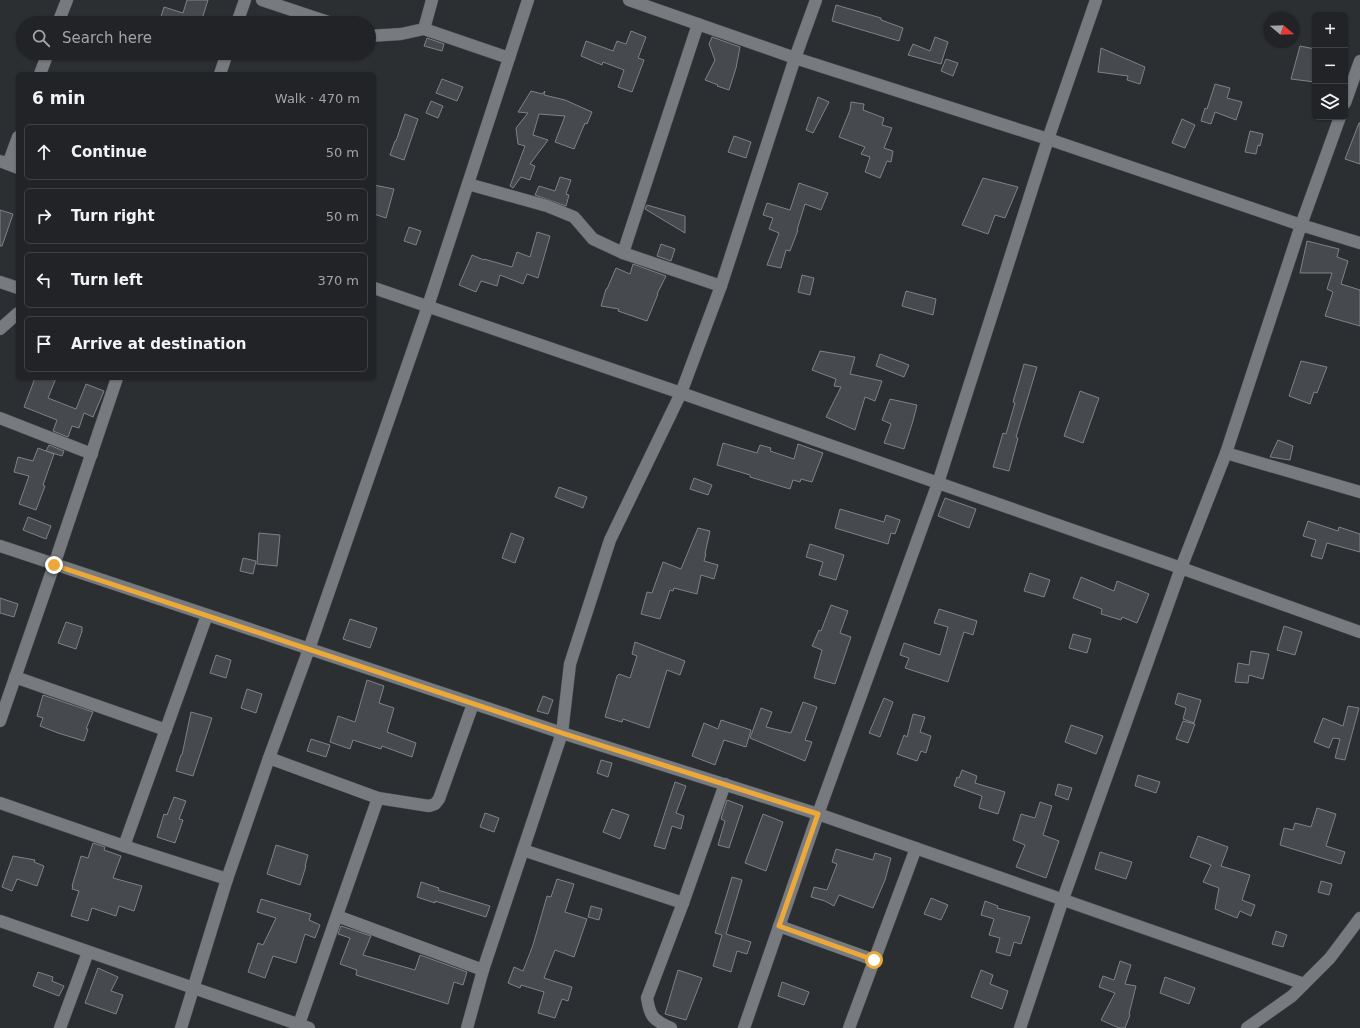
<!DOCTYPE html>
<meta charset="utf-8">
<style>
body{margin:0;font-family:"DejaVu Sans",sans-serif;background:#2d2f32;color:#f1f3f6}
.controls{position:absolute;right:12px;top:12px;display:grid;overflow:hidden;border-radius:6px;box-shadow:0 1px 3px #0004}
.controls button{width:36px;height:36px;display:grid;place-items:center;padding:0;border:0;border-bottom:1px solid #3e4043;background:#212326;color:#f1f3f6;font:20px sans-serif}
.compass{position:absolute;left:1264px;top:12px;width:36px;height:36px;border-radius:50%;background:#212326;box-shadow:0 1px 3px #0004;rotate:109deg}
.stop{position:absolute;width:12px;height:12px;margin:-9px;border:3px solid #eca93a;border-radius:50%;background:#fff}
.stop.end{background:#eca93a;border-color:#fff;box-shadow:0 1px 4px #0008}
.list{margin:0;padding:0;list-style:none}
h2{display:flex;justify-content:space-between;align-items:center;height:52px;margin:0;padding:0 16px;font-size:17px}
h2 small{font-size:13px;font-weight:400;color:#a2a4a7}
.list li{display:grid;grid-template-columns:26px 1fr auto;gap:12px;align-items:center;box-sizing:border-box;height:56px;margin:0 8px 8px;padding:0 8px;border:1px solid #3e4043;border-radius:6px}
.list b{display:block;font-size:15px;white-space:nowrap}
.list em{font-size:13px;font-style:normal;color:#a2a4a7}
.icon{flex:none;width:22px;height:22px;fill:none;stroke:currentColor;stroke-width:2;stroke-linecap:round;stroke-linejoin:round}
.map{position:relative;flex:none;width:1360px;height:1028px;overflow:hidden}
.search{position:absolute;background:#212326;box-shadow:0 1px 3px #0004;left:16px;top:16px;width:360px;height:44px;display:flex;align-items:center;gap:10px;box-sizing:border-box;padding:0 14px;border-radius:22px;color:#a2a4a7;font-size:15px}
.panel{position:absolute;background:#212326;box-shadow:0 1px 3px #0004;left:16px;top:72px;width:360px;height:308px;border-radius:6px}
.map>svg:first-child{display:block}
</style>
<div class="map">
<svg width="1360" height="1028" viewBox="0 0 1360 1028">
<rect width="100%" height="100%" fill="#2c2f32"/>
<g fill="#464a4e" stroke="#7e8186">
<path d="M 187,0 L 208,0 L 202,19 L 206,21 L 206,23 L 159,23 L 164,7 L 183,13 Z"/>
<path d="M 836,5 L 881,18 L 881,20 L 903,28 L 899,41 L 832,21 Z"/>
<path d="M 631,31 L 646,37 L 638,58 L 644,60 L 632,92 L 618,87 L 624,70 L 603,62 L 602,65 L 581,56 L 586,41 L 613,51 L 617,41 L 626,44 Z"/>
<path d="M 712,37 L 740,47 L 736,68 L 729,90 L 717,86 L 718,85 L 705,80 L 715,60 L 709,44 Z"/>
<path d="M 935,37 L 948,42 L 941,64 L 908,55 L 913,44 L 930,51 Z"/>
<path d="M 427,38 L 444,44 L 442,51 L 424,46 Z"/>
<path d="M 1300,46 L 1315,49 L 1315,82 L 1291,79 Z"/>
<path d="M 1101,48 L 1145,67 L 1140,84 L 1127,80 L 1128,76 L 1098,72 Z"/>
<path d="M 946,59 L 958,63 L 953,76 L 941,71 Z"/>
<path d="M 442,79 L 463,87 L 457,101 L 436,93 Z"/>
<path d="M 1215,84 L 1230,88 L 1227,98 L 1242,102 L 1236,120 L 1215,112 L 1211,124 L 1201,121 L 1205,108 L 1207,109 Z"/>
<path d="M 531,91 L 542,94 L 545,91 L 544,95 L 565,100 L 592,112 L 587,124 L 585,123 L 574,149 L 555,142 L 565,116 L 539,114 L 533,135 L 548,140 L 530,164 L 535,166 L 530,180 L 521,177 L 513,188 L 510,186 L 525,146 L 518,144 L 516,128 L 528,113 L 518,112 Z"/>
<path d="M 818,97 L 829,102 L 813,133 L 806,130 Z"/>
<path d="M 431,101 L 443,106 L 438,118 L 426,113 Z"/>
<path d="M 851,102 L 864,104 L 863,110 L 884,118 L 882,125 L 892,128 L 884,148 L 893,151 L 891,162 L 887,161 L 880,178 L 865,172 L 870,157 L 861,154 L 865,147 L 839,137 L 850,110 Z"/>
<path d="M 405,114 L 418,119 L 404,160 L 390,155 L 395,141 L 396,141 Z"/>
<path d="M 1182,119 L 1195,125 L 1185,148 L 1172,143 Z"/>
<path d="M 1359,123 L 1360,123 L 1360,164 L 1345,159 Z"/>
<path d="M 1250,131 L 1263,134 L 1260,146 L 1258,145 L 1256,154 L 1245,152 Z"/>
<path d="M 734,136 L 751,142 L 746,158 L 728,152 Z"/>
<path d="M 560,177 L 571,180 L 566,194 L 569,195 L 566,206 L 535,195 L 539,186 L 555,191 Z"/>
<path d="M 983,178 L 1018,187 L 1005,218 L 995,215 L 988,234 L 962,225 Z"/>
<path d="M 799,183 L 828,193 L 821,210 L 805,204 L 797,230 L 798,230 L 790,251 L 786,250 L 781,268 L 767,265 L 779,233 L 769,229 L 773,218 L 763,215 L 767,203 L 790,210 Z"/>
<path d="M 374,185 L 394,189 L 386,218 L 374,214 Z"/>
<path d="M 647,205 L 685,216 L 685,233 L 645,209 Z"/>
<path d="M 0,210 L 13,214 L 2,246 L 0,246 Z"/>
<path d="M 409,227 L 421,231 L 416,245 L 404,241 Z"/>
<path d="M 537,232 L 550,236 L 538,278 L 527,274 L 523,284 L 500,275 L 497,286 L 481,281 L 476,292 L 459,285 L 472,255 L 484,260 L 484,259 L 512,267 L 517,252 L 530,257 Z"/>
<path d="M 1307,241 L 1339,249 L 1337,257 L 1348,261 L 1341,284 L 1360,290 L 1360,326 L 1325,316 L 1333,292 L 1327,289 L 1332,273 L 1300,273 Z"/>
<path d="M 661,244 L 675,249 L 671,261 L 657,256 Z"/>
<path d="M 633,264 L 666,276 L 657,294 L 658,294 L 647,321 L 618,311 L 619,309 L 601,306 L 606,289 L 607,289 L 616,268 L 630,274 Z"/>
<path d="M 802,275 L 814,278 L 810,295 L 798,292 Z"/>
<path d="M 906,291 L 936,299 L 933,315 L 902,306 Z"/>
<path d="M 820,351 L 855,357 L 850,374 L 882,381 L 875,401 L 865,397 L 855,430 L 826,417 L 841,387 L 834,386 L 836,379 L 812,370 Z"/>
<path d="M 880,354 L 909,365 L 904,377 L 876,366 Z"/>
<path d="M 1301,361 L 1327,367 L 1317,393 L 1314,392 L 1310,404 L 1289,396 Z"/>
<path d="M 1024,364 L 1037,367 L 1016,437 L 1018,438 L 1009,471 L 993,467 L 1003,433 L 1006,434 L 1015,403 L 1013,402 Z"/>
<path d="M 35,378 L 56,378 L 48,398 L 76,409 L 86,384 L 104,391 L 93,417 L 84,413 L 79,428 L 72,426 L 68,437 L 53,431 L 57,420 L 24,407 Z"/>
<path d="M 1080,391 L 1099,398 L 1083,443 L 1064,436 Z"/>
<path d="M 890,399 L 917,405 L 913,421 L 904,449 L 884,443 L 891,424 L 882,420 Z"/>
<path d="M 1278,440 L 1293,446 L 1290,460 L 1270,457 Z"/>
<path d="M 723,443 L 757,453 L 760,445 L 771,448 L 770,451 L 794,459 L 798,444 L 823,453 L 812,482 L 801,479 L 800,482 L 793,480 L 790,489 L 750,477 L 750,475 L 717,465 Z"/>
<path d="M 49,445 L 64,451 L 62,456 L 46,451 Z"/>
<path d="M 38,448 L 54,454 L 43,485 L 45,486 L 36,510 L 19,504 L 29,476 L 14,472 L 18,457 L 33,461 Z"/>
<path d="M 694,478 L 712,485 L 708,495 L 690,489 Z"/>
<path d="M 559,487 L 587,497 L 583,508 L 555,497 Z"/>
<path d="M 945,498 L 976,509 L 969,528 L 938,516 Z"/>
<path d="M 840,509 L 884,522 L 886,515 L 900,520 L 895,534 L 891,533 L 888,544 L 835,528 Z"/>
<path d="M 28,517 L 51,526 L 46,539 L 23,530 Z"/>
<path d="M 1308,521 L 1338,531 L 1339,527 L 1360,534 L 1360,552 L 1327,543 L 1322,559 L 1311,556 L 1316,540 L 1303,536 Z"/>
<path d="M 698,528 L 710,531 L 705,554 L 706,554 L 704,561 L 718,565 L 714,579 L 701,575 L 697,594 L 674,588 L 673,591 L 670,590 L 660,619 L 641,614 L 647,592 L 652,593 L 663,562 L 681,569 Z"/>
<path d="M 259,533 L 280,535 L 277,566 L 257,564 Z"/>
<path d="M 511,533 L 524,538 L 515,563 L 502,558 Z"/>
<path d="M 810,544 L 844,555 L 836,580 L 819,575 L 823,562 L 806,557 Z"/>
<path d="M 243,558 L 256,561 L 253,574 L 240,571 Z"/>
<path d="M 1030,573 L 1050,580 L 1044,597 L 1024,591 Z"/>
<path d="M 1081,577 L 1114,591 L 1117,581 L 1149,594 L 1137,623 L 1122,617 L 1121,620 L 1101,614 L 1102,609 L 1073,598 Z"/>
<path d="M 0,598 L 18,604 L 14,617 L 0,613 Z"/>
<path d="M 831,605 L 848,611 L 840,633 L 851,637 L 835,684 L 814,678 L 822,650 L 812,646 L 819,630 L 821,631 Z"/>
<path d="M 939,609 L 977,621 L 973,635 L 964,632 L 948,682 L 905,668 L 909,658 L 900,655 L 904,643 L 940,655 L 948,627 L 934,623 Z"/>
<path d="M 350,619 L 377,628 L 370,648 L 343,639 Z"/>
<path d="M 66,622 L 82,627 L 82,631 L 76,649 L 58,643 Z"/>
<path d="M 1284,626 L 1302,632 L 1295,655 L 1277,650 Z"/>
<path d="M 1073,634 L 1091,639 L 1087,653 L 1069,648 Z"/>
<path d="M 635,642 L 685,661 L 680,675 L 667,670 L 649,728 L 623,719 L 622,722 L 605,717 L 617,676 L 619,674 L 630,678 L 637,656 L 632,654 Z"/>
<path d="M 1251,651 L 1269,654 L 1263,679 L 1249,675 L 1248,683 L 1235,682 L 1238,663 L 1249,665 Z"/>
<path d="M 216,655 L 231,660 L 226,678 L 210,673 Z"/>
<path d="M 367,680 L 384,686 L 379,703 L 394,708 L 387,732 L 416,743 L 412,757 L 382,746 L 381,749 L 353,740 L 350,749 L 330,742 L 338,716 L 355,722 Z"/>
<path d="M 247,689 L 262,694 L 256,713 L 241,708 Z"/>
<path d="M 1178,693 L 1201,700 L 1194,723 L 1183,719 L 1186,708 L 1175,704 Z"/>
<path d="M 43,695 L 93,712 L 86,729 L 88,729 L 84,741 L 58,733 L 40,726 L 43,718 L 37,716 Z"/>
<path d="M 543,696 L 553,700 L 548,714 L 537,711 Z"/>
<path d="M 884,698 L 893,702 L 880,737 L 869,733 Z"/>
<path d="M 803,702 L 817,707 L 805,740 L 812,742 L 805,761 L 750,738 L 761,708 L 772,712 L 766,727 L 791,733 Z"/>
<path d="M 1348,706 L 1359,708 L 1345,760 L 1335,758 L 1340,739 L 1333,738 L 1329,748 L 1314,742 L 1323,718 L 1343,726 Z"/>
<path d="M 191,712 L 212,718 L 193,776 L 176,771 L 181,755 L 182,755 Z"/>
<path d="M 913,714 L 925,717 L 920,732 L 931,736 L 926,753 L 921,751 L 917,761 L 897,754 L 904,735 L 907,737 Z"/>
<path d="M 721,720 L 751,730 L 746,747 L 724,740 L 715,765 L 692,756 L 704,723 L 718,729 Z"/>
<path d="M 1183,721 L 1195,724 L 1188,743 L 1176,739 Z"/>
<path d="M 1071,725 L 1103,736 L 1096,754 L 1065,742 Z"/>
<path d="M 311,739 L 330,745 L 326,757 L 307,751 Z"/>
<path d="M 601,760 L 612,763 L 608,777 L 597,773 Z"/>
<path d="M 962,770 L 977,776 L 975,783 L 1005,792 L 998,814 L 979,808 L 982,796 L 954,786 L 957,777 L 959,778 Z"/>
<path d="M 1138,775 L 1160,782 L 1156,793 L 1135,786 Z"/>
<path d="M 675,782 L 686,786 L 676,813 L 684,816 L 681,829 L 672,826 L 665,849 L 654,846 Z"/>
<path d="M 1058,784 L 1072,788 L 1068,800 L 1055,795 Z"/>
<path d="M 174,797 L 186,801 L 179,819 L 183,820 L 175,843 L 157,837 L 164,814 L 167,815 Z"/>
<path d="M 727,800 L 743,806 L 729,848 L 718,845 L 725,821 L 721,819 Z"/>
<path d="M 1040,802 L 1052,806 L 1043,835 L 1059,841 L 1046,878 L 1016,867 L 1025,845 L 1013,840 L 1021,814 L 1035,818 Z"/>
<path d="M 1317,808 L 1336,814 L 1326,846 L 1345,852 L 1341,864 L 1280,845 L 1284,828 L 1293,830 L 1295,823 L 1311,827 Z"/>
<path d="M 612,809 L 629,815 L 620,839 L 603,832 Z"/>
<path d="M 485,813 L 499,818 L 494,832 L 480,827 Z"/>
<path d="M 763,814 L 783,822 L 766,871 L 745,863 Z"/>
<path d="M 1198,836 L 1228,847 L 1221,866 L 1250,875 L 1242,900 L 1255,905 L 1251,916 L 1240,911 L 1237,918 L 1215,909 L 1219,888 L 1203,882 L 1211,865 L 1190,857 Z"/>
<path d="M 93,843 L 105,847 L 104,850 L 121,856 L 113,878 L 142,886 L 134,911 L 119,906 L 116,916 L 92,908 L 88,921 L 71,916 L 79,891 L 72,889 L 73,886 L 72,886 L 81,856 L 88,858 Z"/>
<path d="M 276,845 L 308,855 L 305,866 L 306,866 L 300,885 L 267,874 Z"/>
<path d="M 836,849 L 873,860 L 875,853 L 891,858 L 885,880 L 873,908 L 839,895 L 834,906 L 825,901 L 811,897 L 814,887 L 827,890 L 837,864 L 832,862 Z"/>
<path d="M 1100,852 L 1132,862 L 1126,879 L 1095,869 Z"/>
<path d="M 13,856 L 35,860 L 34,862 L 44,866 L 37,886 L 17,879 L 12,891 L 2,887 Z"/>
<path d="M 732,877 L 742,880 L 726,934 L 751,942 L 747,954 L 737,951 L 731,972 L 713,966 L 722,935 L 715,933 Z"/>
<path d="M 557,879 L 574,884 L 565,912 L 587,919 L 574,957 L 555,950 L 544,978 L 572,987 L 568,1001 L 562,999 L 555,1018 L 538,1013 L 544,992 L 521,985 L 520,988 L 508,983 L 514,967 L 523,971 L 533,945 L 547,896 L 551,897 Z"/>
<path d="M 1321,881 L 1332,884 L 1329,895 L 1318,892 Z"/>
<path d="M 421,882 L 439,888 L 438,890 L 490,906 L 486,917 L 435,901 L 435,903 L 417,897 Z"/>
<path d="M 931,898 L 948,905 L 941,920 L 924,914 Z"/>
<path d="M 261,899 L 311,914 L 309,920 L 320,925 L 315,938 L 305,934 L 296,963 L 273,956 L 265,978 L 248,972 L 258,943 L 263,945 L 276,918 L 257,912 Z"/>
<path d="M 985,901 L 998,906 L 997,908 L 1030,917 L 1021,944 L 1014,942 L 1010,956 L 996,952 L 1000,938 L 989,935 L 994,919 L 981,915 Z"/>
<path d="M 591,906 L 602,909 L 599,920 L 588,917 Z"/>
<path d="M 341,926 L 371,936 L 363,955 L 415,970 L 420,955 L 467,972 L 463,985 L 454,982 L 448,1004 L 356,975 L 357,970 L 340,964 L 350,938 L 338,934 Z"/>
<path d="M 1276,931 L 1287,935 L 1283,947 L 1272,944 Z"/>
<path d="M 1120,961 L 1131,965 L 1125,984 L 1136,986 L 1129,1014 L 1130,1015 L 1125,1028 L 1119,1028 L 1101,1020 L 1115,993 L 1099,987 L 1103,976 L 1114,980 Z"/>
<path d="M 98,968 L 118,977 L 111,991 L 123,995 L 116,1014 L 85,1003 Z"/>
<path d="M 678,970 L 702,978 L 686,1020 L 665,1014 Z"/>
<path d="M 981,970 L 993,975 L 990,984 L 1008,991 L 1002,1009 L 971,997 Z"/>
<path d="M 38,972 L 53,977 L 52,981 L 64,986 L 59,996 L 33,986 Z"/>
<path d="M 1165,977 L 1195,988 L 1189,1004 L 1160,993 Z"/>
<path d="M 782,982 L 809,992 L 804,1005 L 778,996 Z"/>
</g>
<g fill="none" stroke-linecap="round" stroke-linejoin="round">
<g stroke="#4a4d50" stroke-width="13">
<g id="minor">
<path d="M 262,0 L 331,23"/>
<path d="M 629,0 L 795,58 L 1048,139 L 1301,225 L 1360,243"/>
<path d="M 58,23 L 67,0"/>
<path d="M 237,23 L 245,0"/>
<path d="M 424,29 L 432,0"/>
<path d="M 369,36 L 401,34 L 424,29 L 509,58"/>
<path d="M 40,74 L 48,53"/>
<path d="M 220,74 L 227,53"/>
<path d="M 1345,103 L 1360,61"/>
<path d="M 0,161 L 18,168"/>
<path d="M 8,164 L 18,137"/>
<path d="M 468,184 L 547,206 L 574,217 L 593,239 L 623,253 L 721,286"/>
<path d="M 623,253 L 698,24"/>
<path d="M 0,282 L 18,288"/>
<path d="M 374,288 L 681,393 L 1181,568 L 1360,632"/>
<path d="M 0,329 L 18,313"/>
<path d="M 0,418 L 92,454"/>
<path d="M 1226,453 L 1360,492"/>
<path d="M 0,546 L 562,733 L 818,814 L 1304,984"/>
<path d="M 15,677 L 166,730"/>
<path d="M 0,721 L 54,565 L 117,378"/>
<path d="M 269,758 L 378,798 L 429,806 L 435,804 L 439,799 L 473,704"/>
<path d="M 0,803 L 124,846 L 227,879"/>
<path d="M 124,846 L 207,615"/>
<path d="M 523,850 L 683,903"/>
<path d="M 337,916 L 483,970"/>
<path d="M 0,921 L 309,1028"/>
<path d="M 779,926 L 874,960"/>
<path d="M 299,1024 L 378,798"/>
<path d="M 60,1028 L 88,952"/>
<path d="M 181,1028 L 227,879 L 269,758 L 309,649 L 428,306 L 528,0"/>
<path d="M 467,1028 L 483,970 L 562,733 L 570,664 L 610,540 L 681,393 L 721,286 L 795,58 L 816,0"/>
<path d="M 671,1028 C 653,1020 650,1017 647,998 L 683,903 L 725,784"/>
<path d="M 744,1028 L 818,814 L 938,483 L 1048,139 L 1096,0"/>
<path d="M 849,1028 L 916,848"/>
<path d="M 1020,1028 L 1063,899 L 1181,568 L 1226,453 L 1301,225 L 1340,117"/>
<path d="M 1247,1028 L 1292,996 L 1330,958 L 1360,918"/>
</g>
</g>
<use href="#minor" stroke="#777b7f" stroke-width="12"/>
</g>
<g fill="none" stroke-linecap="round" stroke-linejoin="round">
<path stroke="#eca93a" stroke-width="5" d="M 54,565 L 562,733 L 818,814 L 779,926 L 874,960"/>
</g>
</svg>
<div class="controls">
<button>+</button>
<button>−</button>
<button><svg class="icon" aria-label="layers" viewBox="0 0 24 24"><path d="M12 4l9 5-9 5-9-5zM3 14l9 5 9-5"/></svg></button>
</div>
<svg class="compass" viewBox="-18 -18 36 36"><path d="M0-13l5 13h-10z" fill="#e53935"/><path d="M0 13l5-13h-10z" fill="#a2a4a7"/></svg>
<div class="stop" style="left:874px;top:960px"></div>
<div class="stop end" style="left:54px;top:565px"></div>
<div class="search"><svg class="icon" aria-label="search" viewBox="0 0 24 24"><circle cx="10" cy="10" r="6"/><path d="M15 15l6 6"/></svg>Search here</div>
<section class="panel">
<h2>6 min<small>Walk · 470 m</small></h2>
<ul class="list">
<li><svg class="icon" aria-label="ahead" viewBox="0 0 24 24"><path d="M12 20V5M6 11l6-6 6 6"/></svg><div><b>Continue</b></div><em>50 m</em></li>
<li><svg class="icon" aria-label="right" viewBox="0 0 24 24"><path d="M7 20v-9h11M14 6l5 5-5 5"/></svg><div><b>Turn right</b></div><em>50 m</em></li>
<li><svg class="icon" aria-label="left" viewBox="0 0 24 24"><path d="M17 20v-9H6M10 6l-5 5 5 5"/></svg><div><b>Turn left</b></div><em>370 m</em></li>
<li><svg class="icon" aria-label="arrive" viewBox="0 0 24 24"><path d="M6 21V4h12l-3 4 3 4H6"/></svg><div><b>Arrive at destination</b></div></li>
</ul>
</section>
</div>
